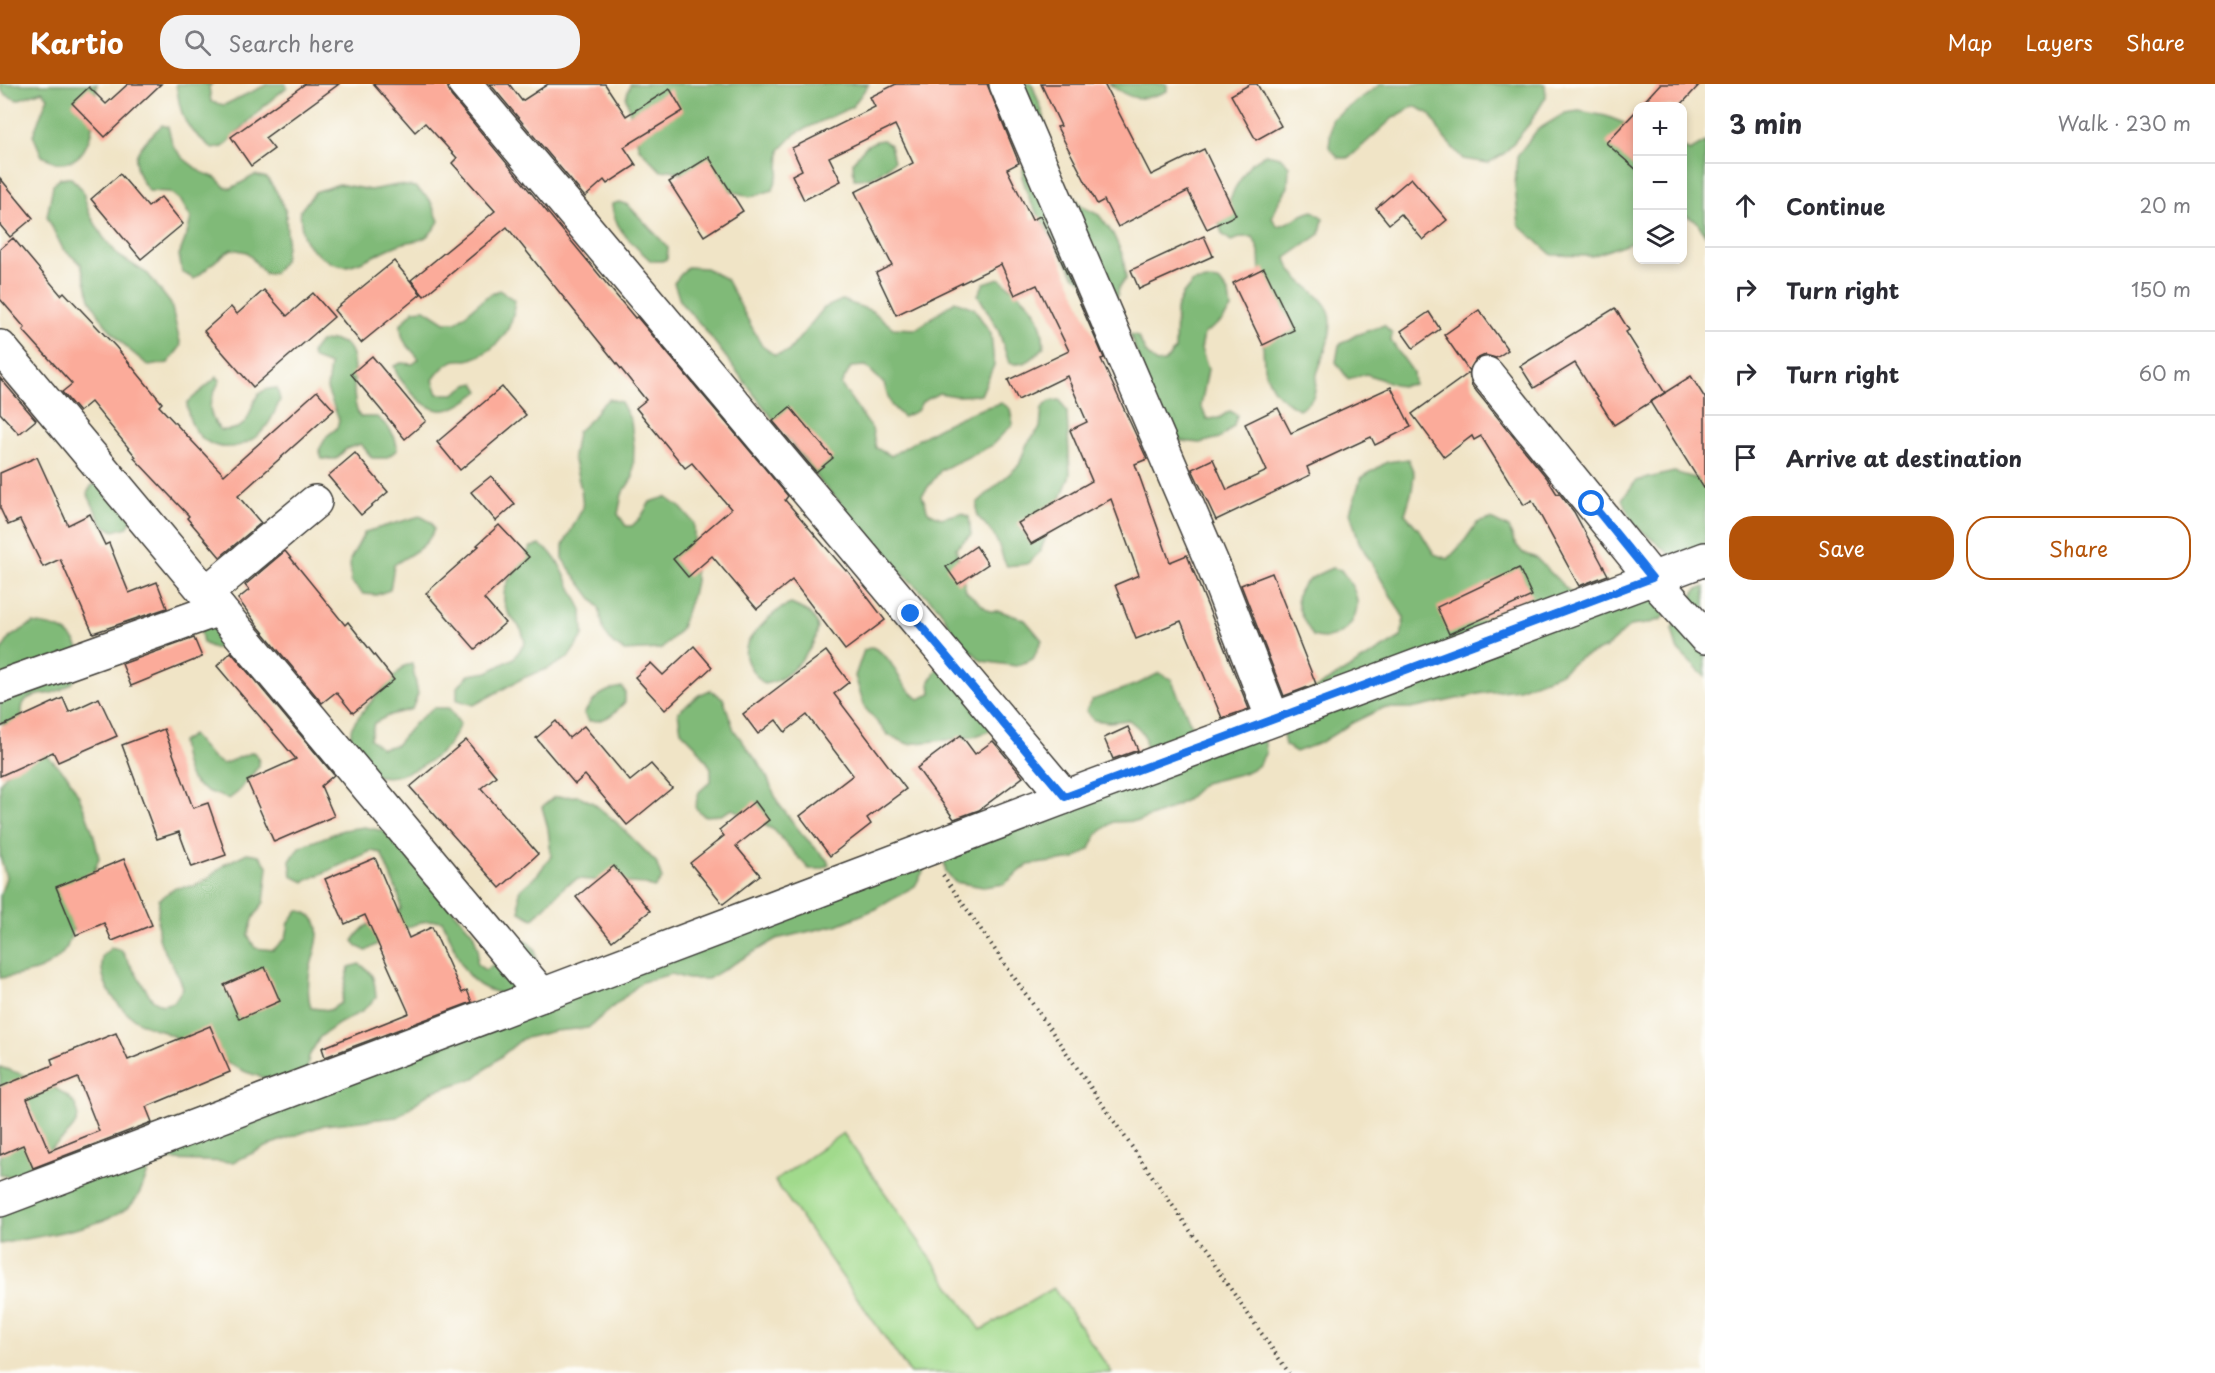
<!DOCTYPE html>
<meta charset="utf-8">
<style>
body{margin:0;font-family:"Playpen Sans",sans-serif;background:#f2f2f3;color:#2b2b33}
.controls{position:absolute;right:18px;top:18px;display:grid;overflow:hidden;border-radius:12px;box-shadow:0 3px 9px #0003}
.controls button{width:54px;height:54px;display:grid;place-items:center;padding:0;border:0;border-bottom:2px solid #e1e1e2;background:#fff;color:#2b2b33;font:30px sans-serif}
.stop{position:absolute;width:18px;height:18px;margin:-14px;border:4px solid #1a73e8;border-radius:50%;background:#fff}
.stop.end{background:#1a73e8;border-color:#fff;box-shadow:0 2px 6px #0008}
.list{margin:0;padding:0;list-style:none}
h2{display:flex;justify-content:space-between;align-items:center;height:78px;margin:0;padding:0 24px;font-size:26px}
h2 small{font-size:20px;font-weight:400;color:#7c7c81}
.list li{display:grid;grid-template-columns:39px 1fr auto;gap:18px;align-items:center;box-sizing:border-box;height:84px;padding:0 24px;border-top:2px solid #e1e1e2}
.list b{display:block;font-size:22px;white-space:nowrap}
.list em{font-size:20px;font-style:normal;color:#7c7c81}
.actions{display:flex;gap:12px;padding:18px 24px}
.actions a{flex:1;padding:14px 0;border:2px solid #b45309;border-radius:24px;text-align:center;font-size:21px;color:#b45309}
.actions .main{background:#b45309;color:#fff}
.icon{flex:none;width:33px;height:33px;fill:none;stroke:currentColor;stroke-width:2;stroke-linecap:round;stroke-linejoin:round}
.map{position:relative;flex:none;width:1705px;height:1289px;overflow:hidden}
header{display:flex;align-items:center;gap:36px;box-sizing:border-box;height:84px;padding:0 30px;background:#b45309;color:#fff}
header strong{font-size:28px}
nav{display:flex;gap:33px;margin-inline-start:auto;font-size:21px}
.search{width:420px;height:54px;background:#f2f2f3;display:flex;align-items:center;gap:15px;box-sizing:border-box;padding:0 21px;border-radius:24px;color:#7c7c81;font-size:22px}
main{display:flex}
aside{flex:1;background:#fff}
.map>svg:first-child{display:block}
</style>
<header>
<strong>Kartio</strong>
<div class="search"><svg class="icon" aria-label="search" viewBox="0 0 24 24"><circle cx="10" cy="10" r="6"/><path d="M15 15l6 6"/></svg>Search here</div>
<nav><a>Map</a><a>Layers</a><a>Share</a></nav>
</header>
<main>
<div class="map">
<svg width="1705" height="1289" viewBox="0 0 1705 1289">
<rect width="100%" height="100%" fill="#fdfcf7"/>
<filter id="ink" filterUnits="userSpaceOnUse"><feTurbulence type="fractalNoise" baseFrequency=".0167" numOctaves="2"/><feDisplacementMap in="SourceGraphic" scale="12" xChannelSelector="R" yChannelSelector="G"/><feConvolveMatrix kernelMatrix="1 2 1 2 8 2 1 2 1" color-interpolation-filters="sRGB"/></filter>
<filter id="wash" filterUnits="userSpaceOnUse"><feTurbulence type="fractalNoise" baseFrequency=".008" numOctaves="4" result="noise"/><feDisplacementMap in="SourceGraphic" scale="24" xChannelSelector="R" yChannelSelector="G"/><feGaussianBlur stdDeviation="1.35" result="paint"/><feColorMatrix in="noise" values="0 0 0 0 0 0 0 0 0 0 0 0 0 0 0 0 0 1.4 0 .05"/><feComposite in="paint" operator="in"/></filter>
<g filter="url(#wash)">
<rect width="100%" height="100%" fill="#f0e4c6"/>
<path fill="#a1da8c" stroke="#5e7b54" stroke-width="1.5" d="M 843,1049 L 981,1246 L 1054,1204 L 1112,1289 L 910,1289 L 775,1097 Z"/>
<g fill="#80ba78" stroke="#4e6b4a" stroke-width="1.5">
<path d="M 0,0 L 97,0 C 94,25 96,79 60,79 C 55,79 47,74 42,72 L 33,51 L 48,13 L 42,7 L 17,16 C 9,12 0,10 0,0 Z"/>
<path d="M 176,0 L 213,0 L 209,2 L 211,18 L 224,21 L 268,0 L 286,0 L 287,3 L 265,21 L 223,63 L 213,65 C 183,40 182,38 176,0 Z"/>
<path d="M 630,0 L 869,0 L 852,23 L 796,49 L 780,66 L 779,87 L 773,106 L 750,113 L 671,86 L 661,87 L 639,64 L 626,14 Z"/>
<path d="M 1017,0 L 1032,0 L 1044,32 L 1046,50 L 1052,73 L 1065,103 L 1083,123 L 1099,131 L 1113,150 L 1123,172 L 1126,194 L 1119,203 L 1116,220 L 1074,191 L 1030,117 L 1022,93 L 1027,63 Z"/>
<path d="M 1109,0 L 1167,0 L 1167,7 C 1141,18 1132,17 1109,0 Z"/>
<path d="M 1381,0 L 1545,0 L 1546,13 L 1530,39 L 1505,69 L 1488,79 L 1463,75 L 1444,54 L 1429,29 L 1414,22 L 1393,34 L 1349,74 L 1339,74 L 1329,63 L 1332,35 Z"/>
<path d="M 1579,27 L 1606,32 L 1637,44 L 1637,156 L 1592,172 L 1552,171 L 1519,141 L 1515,102 L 1517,72 L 1537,46 L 1565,29 Z"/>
<path d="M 162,41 L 168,43 L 173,62 L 183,74 L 201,88 L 216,94 L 225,103 L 232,104 L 255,91 L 267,94 L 276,107 L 286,128 L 287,154 L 284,177 L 274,189 L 265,190 L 247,168 L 232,165 C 217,173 208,185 194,195 L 182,188 L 179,171 L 187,150 L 191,134 L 181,117 L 170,108 L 149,107 C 124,75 137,65 162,41 Z"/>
<path d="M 883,56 L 890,61 L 894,77 C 882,89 871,96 854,95 L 853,78 C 863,65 866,58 883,56 Z"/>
<path d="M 1705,58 L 1705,151 L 1698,139 L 1683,129 L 1682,63 L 1690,67 Z"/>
<path d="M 1266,70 L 1280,73 L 1289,82 L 1288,103 L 1278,119 L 1272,134 L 1277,142 C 1293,139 1297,131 1313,127 L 1323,134 L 1320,150 L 1286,174 C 1292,199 1318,204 1329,227 C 1336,244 1322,274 1317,290 C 1316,297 1316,307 1313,313 C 1311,318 1303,322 1299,325 C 1278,314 1270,305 1264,283 L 1259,167 L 1253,153 L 1243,153 L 1231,157 L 1222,150 L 1219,139 L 1235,104 L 1250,80 Z"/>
<path d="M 60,94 L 71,94 L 82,105 L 89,129 L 103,153 L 119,172 L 148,190 L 171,220 L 181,262 L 168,279 L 149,282 L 127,264 L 105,240 L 90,215 L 81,180 L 63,165 L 47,133 L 53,101 Z"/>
<path d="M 339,100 L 370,106 L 398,101 L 415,103 L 430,116 L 439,137 C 425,163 415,153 393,163 C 380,168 359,181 346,182 C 330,182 307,165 303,151 C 301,144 301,135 300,127 L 315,108 Z"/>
<path d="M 619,118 L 628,121 L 663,158 L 668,164 L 667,175 L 662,177 L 651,177 C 634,161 613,145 612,120 Z"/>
<path d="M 687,183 L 706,184 L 726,195 L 762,262 L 775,271 L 788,268 L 824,224 L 842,216 L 872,227 L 893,244 L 916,245 L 955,217 L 974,224 L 991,250 L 994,281 L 981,311 L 955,312 L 939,309 L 922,318 L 917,327 L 903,333 L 891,321 L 884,300 L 866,282 L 851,283 L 841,301 L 872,345 L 876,364 L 891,372 C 926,350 962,328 1002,319 L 1010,325 L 1013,340 L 991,362 L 941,386 L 922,411 L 928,428 L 941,434 L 961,429 L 969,433 L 971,451 L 956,464 L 966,507 L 989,527 L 1000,527 L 1025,536 L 1042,556 L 1033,575 L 1016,582 L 982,577 L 956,553 L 939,524 L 869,458 L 839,417 L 823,401 L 703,243 L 681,219 L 674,199 Z"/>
<path d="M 999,194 C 1027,217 1042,223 1044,263 C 1034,274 1025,283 1009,279 L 998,245 L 978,211 L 984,199 Z"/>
<path d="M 1207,196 L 1219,197 L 1229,210 L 1231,225 L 1223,236 L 1204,250 L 1201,265 L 1208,285 L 1201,322 L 1207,335 L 1219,334 L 1230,327 L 1237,331 L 1234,342 L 1220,354 L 1200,359 L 1181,357 L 1162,345 L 1130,250 L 1138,252 L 1146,269 L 1156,279 L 1164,278 L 1175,266 L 1176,225 L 1183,210 L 1193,198 Z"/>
<path d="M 499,206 L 514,216 C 516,243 497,267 471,275 C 466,277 463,275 458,276 C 447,277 439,287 433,296 L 438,310 L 454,310 L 467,301 L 475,299 L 480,307 C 453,328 437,336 412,309 C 405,300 397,294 394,282 L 401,279 L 413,280 L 419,275 C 408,260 401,261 401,240 L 414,226 L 425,225 L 445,238 L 456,238 L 486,213 Z"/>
<path d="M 1384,241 L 1392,249 L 1391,257 L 1413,288 L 1414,300 L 1400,302 L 1366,290 L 1348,295 L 1336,278 L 1339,261 L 1356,251 Z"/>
<path d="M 331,256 C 335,257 342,258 345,260 C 362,273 347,311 360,333 L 377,333 C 388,342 397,351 397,366 L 386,374 L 372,374 L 361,360 L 346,365 L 336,375 L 322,375 L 319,366 L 327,352 L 337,344 L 339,336 L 327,305 L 330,281 L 314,275 L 311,269 L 320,258 Z"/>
<path d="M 217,293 L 220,296 C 210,317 204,325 220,346 C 266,349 238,304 277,304 L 280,316 C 274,330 269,342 257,352 C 225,377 188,358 187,319 Z"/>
<path d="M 609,315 L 621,318 L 631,337 L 634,362 L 633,393 L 622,410 L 618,430 L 626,442 L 632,442 L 641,433 L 650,418 L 666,413 L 681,424 L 694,439 L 695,497 L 692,511 L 680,546 L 661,565 L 624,567 L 613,560 L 604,548 L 599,524 L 563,476 L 563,462 L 583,423 L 581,405 L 573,373 L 577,348 L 593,333 L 599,323 Z"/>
<path d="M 1060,316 L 1067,328 L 1070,391 L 1040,468 L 1027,480 L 1007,482 C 1002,475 1002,468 998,460 C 994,449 985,440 977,432 L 977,419 L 1019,381 L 1027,360 L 1040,344 L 1042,324 L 1050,317 Z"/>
<path d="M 1408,375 L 1414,389 L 1412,407 L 1405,430 L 1420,447 L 1434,470 L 1448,475 L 1463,459 L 1477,439 L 1491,435 L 1509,444 L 1514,458 L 1523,469 L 1536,474 L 1571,509 L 1651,509 L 1667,528 L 1662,535 L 1646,540 L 1630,542 L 1606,564 L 1580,574 L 1559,590 L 1518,605 L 1483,609 L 1416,624 L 1383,624 L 1352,639 L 1320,659 L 1296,668 L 1285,661 L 1282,646 L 1298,615 L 1401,553 L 1404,534 L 1359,458 L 1350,428 L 1361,394 L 1387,378 Z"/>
<path d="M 1674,388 L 1705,397 L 1705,468 L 1673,473 L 1634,440 L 1622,415 L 1636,397 Z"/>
<path d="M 102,400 L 132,434 L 128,443 L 114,447 L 102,440 L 87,409 L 92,401 Z"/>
<path d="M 420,432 L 431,438 L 434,445 C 428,464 409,470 394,481 L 390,506 L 376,511 L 363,510 L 351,498 L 350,476 L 365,448 Z"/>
<path d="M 540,461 L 550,468 L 559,480 L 582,526 L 583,552 L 568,574 L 549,584 L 523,594 L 474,621 L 457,616 L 457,603 L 469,591 L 488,588 L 514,574 L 525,559 C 521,539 518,544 509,530 C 493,506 518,483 531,463 Z"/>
<path d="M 1332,484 L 1341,486 C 1348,496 1358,508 1357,521 C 1355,545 1334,559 1313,552 C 1290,515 1289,502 1332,484 Z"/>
<path d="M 1705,503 L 1705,593 L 1677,565 L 1672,545 L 1697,505 Z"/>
<path d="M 791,520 C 800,524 814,529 817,540 C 822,556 793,589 778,596 C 775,598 768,599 764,600 C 741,577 738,563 763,540 C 772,531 779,524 791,520 Z"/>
<path d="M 204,523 L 243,575 L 220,564 L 213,564 L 203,559 L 200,543 Z"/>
<path d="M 33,539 C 52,542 70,544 79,564 C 88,587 74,603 52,609 C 44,611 32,610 26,616 C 21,621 22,628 22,634 L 11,641 L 0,639 L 0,569 L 10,553 Z"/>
<path d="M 872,563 C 894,573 893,589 908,605 C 911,608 915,612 919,615 L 931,610 L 930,597 L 940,580 C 985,586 992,584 1006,630 L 989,647 L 973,653 L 908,660 L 888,651 L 865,624 L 855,592 L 864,566 Z"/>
<path d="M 412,580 L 418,610 L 412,625 L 390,631 L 374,639 L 370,655 L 382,664 L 396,661 L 415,639 L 433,624 L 449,624 L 460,640 C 455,650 449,663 439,670 C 419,686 381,706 361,681 C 355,674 350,656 351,646 C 354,633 394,594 404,582 Z"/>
<path d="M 1159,589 L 1171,595 L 1197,654 L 1264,654 L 1266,668 L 1258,682 L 1244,689 L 1204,699 L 1186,716 L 1168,726 L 1139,737 L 1113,738 L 1097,750 L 1090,765 L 1075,775 L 1028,781 L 1004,800 L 983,803 L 955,798 L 946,789 L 944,776 L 1145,667 C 1147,651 1142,646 1129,636 L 1109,638 L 1093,636 L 1086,627 L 1092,616 L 1140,599 Z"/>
<path d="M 622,603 L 625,608 L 625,618 C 614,630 606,638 589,637 L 584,630 C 593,614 603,606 622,603 Z"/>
<path d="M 710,606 L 723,614 L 734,646 L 765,688 L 778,719 L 802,750 L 827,776 L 829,781 L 822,785 L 809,785 L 774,746 L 733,725 L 721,731 L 704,732 L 695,723 L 699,708 L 711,697 L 711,684 L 697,663 L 681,647 L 678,628 L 699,611 Z"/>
<path d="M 192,651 L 212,674 L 223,680 L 253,668 L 258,673 L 259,682 L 238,708 L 229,715 C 190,702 187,699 181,658 Z"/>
<path d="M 25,664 L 43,668 L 67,691 L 80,714 L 93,748 L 99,774 L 67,863 C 51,888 26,890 0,894 L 0,812 L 6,793 L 0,772 L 0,699 Z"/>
<path d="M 579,712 L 593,719 L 615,737 L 656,778 L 662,795 L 654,804 L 643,800 L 578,795 L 566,801 L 533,835 L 520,828 L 519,807 L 538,790 L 551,772 L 548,744 L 542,723 L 554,713 Z"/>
<path d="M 364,743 L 384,747 L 473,849 L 478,865 L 477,880 L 485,886 C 501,878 509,861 526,857 L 535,865 L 537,880 C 531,888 522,904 513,908 C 507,911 501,910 495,908 C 457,897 459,865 442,837 C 419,832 386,855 366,867 L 358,863 L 353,857 C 359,847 368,839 379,835 C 389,832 394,832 401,825 L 399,812 L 381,769 L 371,767 L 304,798 L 292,792 L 290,777 L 299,763 L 343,746 Z"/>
<path d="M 247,769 L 259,771 L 268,783 L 264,818 L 254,833 L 248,851 L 255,864 L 273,866 L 286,854 L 289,838 L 298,826 C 331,835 315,862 310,886 C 308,899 307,911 311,924 L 330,926 L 341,919 L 349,883 L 359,880 C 374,888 375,897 376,914 L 361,928 L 340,939 L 320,953 L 309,972 L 307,986 L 919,769 L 925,784 L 915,802 L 876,825 L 837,841 L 776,855 L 708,895 L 688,895 L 671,890 L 642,898 L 588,944 L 554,947 L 522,955 L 475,994 L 431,1008 L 397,1033 L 324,1041 L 277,1058 L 233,1078 L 169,1076 L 149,1086 C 144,1098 139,1115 129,1123 C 100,1145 37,1152 0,1160 L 0,1106 L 277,998 L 246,988 L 160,946 C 128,939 98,906 102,872 L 111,864 L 121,866 L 152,915 L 162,921 L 174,918 L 183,904 C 178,886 168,876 161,860 C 156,848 158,830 159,816 L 174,804 L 194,802 L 206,796 L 225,780 Z"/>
<path d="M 0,983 C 20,990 87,1007 77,1037 C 73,1047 63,1055 55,1061 C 41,1073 27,1087 10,1094 L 0,1090 Z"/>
</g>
<g id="blocks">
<g fill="#fbab9a" fill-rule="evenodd">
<path d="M 128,0 L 161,0 L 105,53 L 72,19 L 89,3 L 106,20 Z"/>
<path d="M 305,0 L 339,0 L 265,54 L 274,65 L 251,82 L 231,53 Z"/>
<path d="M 373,0 L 447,0 L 451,12 L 635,234 L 637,233 L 788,412 L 785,416 L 846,487 L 847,486 L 885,536 L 845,566 L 792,496 L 757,525 L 712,472 L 688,493 L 673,475 L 731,425 L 692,379 L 685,384 L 636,324 L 646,316 L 507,143 L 424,212 L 411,196 L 495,127 L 452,79 L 457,74 L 425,39 L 415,48 Z"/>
<path d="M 490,0 L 509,0 L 522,17 L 548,0 L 605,0 L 626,32 L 670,5 L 683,27 L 624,63 L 636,81 L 607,100 L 604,96 L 585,113 Z"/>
<path d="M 896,0 L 987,0 L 1019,79 L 1007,85 L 1032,136 L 1040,132 L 1059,172 L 1104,274 L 1101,275 L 1147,375 L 1135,380 L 1170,478 L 1187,471 L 1249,625 L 1222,634 L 1181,537 L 1136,555 L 1115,501 L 1139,491 L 1111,415 L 1031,460 L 1018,439 L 1092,397 L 1070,346 L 1087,338 L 1067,292 L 1018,316 L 1008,296 L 1069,267 L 1037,201 L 1015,211 L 1001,180 L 896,231 L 876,189 L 892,181 L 855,108 L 913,79 L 895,41 L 829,73 L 841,97 L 804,116 L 792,91 L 802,86 L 792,64 L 875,23 L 870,13 Z"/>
<path d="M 1041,0 L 1104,0 L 1151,91 L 1204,65 L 1236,131 L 1207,145 L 1188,107 L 1118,143 L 1104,116 L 1097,120 L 1057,43 L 1061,42 Z"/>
<path d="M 1250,0 L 1257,0 L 1281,42 L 1256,56 L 1231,11 Z"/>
<path d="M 1660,0 L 1700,0 L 1680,22 L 1640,22 Z"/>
<path d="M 1638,25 L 1638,87 L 1606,59 Z"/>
<path d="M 709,73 L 743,127 L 704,152 L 669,98 Z"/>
<path d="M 120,90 L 148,123 L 161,113 L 183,140 L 141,175 L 91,115 Z"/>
<path d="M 0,94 L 33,134 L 10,153 L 0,141 Z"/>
<path d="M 1411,94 L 1447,136 L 1423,156 L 1401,130 L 1389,140 L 1376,124 Z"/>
<path d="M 1204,152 L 1213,172 L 1139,205 L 1131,186 Z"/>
<path d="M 13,154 L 61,211 L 64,208 L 116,263 L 162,319 L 159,322 L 224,391 L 317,307 L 334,326 L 238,412 L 261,439 L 220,473 L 187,434 L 189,432 L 134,374 L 136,373 L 91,318 L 79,328 L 62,308 L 72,300 L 23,246 L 25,244 L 0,215 L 0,165 Z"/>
<path d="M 394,177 L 421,210 L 361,259 L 334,226 Z"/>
<path d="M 1264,184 L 1294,246 L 1263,261 L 1233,199 Z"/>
<path d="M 264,206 L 287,232 L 313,209 L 334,233 L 253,303 L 204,247 L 231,223 L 237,230 Z"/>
<path d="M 1615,224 L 1629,246 L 1626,248 L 1665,309 L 1614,341 L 1575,279 L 1534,304 L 1520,282 Z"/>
<path d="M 1479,226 L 1508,266 L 1496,274 L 1485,271 L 1476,275 L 1469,287 L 1444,251 Z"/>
<path d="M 1429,228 L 1440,245 L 1413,264 L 1401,247 Z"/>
<path d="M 372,272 L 426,337 L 405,355 L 351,290 Z"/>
<path d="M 1469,289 L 1472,302 L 1547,394 L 1557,410 L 1559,409 L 1574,428 L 1608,491 L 1579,502 L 1532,416 L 1524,421 L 1481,352 L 1474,356 L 1472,352 L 1444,373 L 1412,330 Z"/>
<path d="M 1691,292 L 1705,314 L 1705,406 L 1650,318 Z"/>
<path d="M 0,294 L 36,336 L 19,350 L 0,329 Z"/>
<path d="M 502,303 L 526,331 L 460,386 L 437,358 Z"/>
<path d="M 1391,303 L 1411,343 L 1375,361 L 1371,353 L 1307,383 L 1310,391 L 1216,436 L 1192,385 L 1213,375 L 1227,406 L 1267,387 L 1245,340 L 1278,324 L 1291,349 Z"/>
<path d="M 790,323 L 833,374 L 816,388 L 773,337 Z"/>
<path d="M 355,369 L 388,408 L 361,431 L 328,392 Z"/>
<path d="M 37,373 L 68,441 L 90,430 L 105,461 L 109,459 L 129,509 L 157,498 L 167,524 L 93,549 L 60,475 L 43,483 L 20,436 L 8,441 L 0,424 L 0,389 Z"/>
<path d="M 491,392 L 515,420 L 496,437 L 471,408 Z"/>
<path d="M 499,441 L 529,473 L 484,515 L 505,539 L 475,565 L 426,509 L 479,462 L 477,461 Z"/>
<path d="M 976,462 L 988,480 L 958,500 L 946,483 Z"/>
<path d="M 285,467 L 345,541 L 348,538 L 394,596 L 353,629 L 336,608 L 322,619 L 258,542 L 238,515 L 249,506 L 245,501 Z"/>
<path d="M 1519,484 L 1532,512 L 1449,550 L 1437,523 Z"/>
<path d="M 1272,489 L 1316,600 L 1284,612 L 1241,501 Z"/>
<path d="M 194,554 L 202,573 L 131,602 L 122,580 Z"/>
<path d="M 694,562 L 712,583 L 665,626 L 635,593 L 651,579 L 663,591 Z"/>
<path d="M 826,567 L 849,598 L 834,610 L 906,705 L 867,734 L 871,740 L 830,772 L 800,732 L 853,691 L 807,631 L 785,648 L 776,636 L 758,650 L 743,630 Z"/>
<path d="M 231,568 L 334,691 L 321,702 L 334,732 L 274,758 L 247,697 L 296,675 L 217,582 Z"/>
<path d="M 63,614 L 69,628 L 99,614 L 117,652 L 58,678 L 53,668 L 0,692 L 0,643 Z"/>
<path d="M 556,637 L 569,654 L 584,642 L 630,697 L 651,680 L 672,704 L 627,741 L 585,691 L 575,700 L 536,654 Z"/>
<path d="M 1128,643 L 1138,666 L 1113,675 L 1104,654 Z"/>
<path d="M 164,645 L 193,724 L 208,719 L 226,771 L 192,783 L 179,748 L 157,755 L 122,661 Z"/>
<path d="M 961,651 L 975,670 L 993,657 L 1023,693 L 979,726 L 954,735 L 917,684 Z"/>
<path d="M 466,656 L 496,692 L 481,704 L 538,770 L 500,804 L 410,703 Z"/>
<path d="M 755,717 L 769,736 L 736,762 L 760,791 L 723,820 L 690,779 L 724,752 L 719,746 Z"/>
<path d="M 375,774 L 409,854 L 432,843 L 462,909 L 467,906 L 472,918 L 325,973 L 322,964 L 409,929 L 365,831 L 345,840 L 325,795 Z"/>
<path d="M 124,775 L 152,841 L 112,857 L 104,839 L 76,851 L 56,803 Z"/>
<path d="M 614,782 L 650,827 L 612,857 L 576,813 Z"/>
<path d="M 265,883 L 280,917 L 239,935 L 224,901 Z"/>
<path d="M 210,942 L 230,988 L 146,1023 L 152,1038 L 33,1084 L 23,1061 L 0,1071 L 0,1003 L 53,981 L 51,975 L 116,949 L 128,976 ZM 78,994 L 99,1047 L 49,1067 L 27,1015 Z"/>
</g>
</g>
</g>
<g filter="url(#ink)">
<use href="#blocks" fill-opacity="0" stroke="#3c3a36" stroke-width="1.5"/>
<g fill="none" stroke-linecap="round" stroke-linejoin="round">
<g stroke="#3c3a36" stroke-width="36">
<g id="minor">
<path d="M 465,0 L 1065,713 L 1705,475"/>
<path d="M 1006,0 L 1215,486 L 1273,635"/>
<path d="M 0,263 L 542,911 L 0,1116"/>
<path d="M 1487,290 L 1652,494 L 1705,553"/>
<path d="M 206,509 L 315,418"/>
<path d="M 0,603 L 219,525"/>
<path d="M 542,911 L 1065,713"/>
</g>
</g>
<path stroke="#3c3a36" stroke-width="4" stroke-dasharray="1.5 4.5" stroke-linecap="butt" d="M 943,791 L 1289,1289"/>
<use href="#minor" stroke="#fff" stroke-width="33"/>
</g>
</g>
<g fill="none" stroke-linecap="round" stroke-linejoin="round" filter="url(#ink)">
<path stroke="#1a73e8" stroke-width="8" d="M 911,530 L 1065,713 L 1652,494 L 1592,420"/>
</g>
</svg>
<div class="controls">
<button>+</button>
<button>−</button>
<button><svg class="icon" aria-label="layers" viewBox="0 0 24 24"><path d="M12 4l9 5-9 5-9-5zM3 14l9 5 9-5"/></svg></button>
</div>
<div class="stop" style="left:1592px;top:420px"></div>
<div class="stop end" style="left:911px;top:530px"></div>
</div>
<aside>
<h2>3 min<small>Walk · 230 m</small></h2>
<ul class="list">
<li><svg class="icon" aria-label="ahead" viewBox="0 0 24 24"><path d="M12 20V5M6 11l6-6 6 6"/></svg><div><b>Continue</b></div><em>20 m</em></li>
<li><svg class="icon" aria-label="right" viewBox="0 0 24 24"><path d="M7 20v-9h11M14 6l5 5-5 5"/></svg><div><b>Turn right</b></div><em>150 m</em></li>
<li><svg class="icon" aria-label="right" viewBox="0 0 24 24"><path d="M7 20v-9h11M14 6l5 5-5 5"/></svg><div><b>Turn right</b></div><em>60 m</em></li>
<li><svg class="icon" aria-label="arrive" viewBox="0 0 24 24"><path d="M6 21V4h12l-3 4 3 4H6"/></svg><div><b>Arrive at destination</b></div></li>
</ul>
<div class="actions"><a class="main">Save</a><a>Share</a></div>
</aside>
</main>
